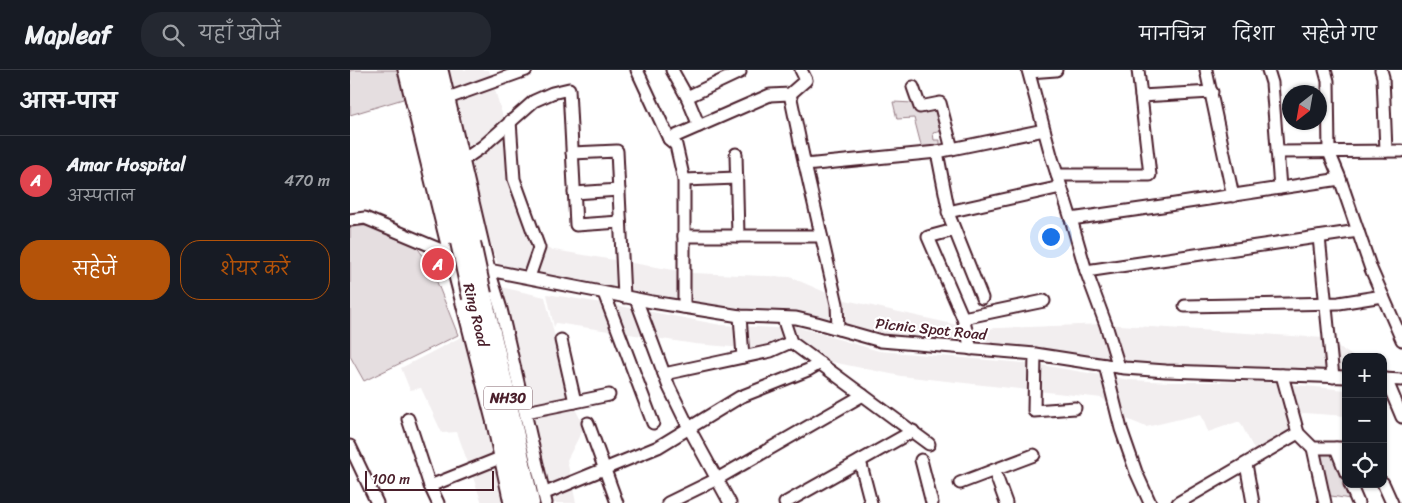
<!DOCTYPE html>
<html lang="hi">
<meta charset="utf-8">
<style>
body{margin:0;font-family:Sriracha,"Playpen Sans Deva",sans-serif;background:#242831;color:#f1f3f6}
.controls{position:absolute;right:15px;bottom:15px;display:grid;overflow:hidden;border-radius:10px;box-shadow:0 1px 4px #0004}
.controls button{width:45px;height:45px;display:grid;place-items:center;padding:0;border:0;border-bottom:1px solid #363941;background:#171b24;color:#f1f3f6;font:25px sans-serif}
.compass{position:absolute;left:932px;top:15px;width:45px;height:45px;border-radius:50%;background:#171b24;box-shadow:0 1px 4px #0004;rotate:211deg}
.scale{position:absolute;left:15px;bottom:12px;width:129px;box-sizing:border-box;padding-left:5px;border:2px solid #4a1f2b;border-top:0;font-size:14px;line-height:18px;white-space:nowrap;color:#4a1f2b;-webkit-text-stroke:4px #fff;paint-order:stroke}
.you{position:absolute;left:700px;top:166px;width:18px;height:18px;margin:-12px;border:4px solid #fff;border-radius:50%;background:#1a73e8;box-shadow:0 0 0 8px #1a73e833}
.badge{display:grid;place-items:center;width:32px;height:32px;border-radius:50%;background:#b45309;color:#fff;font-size:16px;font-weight:700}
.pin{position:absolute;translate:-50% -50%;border:2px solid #fff;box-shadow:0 1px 5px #0006}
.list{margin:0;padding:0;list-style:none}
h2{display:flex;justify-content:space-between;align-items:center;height:65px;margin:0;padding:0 20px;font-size:21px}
h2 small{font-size:16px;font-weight:400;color:#9ea1a6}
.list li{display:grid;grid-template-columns:32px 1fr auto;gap:15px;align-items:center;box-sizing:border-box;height:90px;padding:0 20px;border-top:1px solid #363941}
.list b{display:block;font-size:19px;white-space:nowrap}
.list p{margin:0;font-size:16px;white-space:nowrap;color:#9ea1a6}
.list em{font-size:16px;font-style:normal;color:#9ea1a6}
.actions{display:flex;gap:10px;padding:15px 20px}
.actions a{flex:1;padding:11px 0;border:1px solid #b45309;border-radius:20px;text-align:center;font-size:18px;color:#b45309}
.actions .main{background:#b45309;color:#fff}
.icon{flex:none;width:28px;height:28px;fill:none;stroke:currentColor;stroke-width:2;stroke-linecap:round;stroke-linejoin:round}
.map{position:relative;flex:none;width:1052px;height:433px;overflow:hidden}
header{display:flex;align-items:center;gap:30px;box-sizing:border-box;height:70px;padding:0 25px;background:#171b24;border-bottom:1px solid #363941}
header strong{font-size:24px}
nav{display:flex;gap:28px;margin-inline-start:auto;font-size:18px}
.search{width:350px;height:45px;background:#242831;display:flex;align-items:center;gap:12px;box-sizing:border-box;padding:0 18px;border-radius:20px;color:#9ea1a6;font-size:19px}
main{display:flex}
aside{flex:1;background:#171b24}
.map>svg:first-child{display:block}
</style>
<header>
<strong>Mapleaf</strong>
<div class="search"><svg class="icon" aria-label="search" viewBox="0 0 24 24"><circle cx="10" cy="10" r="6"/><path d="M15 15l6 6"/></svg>यहाँ खोजें</div>
<nav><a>मानचित्र</a><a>दिशा</a><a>सहेजे गए</a></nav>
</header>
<main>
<aside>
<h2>आस-पास<small></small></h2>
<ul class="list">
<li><span class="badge" style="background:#e0444e">A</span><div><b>Amar Hospital</b><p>अस्पताल</p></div><em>470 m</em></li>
</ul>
<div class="actions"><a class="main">सहेजें</a><a>शेयर करें</a></div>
</aside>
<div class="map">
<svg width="1052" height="433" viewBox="0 0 1052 433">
<rect width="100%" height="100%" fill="#fff"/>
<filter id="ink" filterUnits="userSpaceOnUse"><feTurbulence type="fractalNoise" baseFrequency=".02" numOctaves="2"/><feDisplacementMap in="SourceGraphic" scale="10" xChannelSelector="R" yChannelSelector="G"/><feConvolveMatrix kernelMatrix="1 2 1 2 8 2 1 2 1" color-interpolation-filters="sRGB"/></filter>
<g filter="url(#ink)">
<g fill="#f2eeef">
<path d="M 98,0 L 139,0 L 192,178 L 342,203 L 440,207 L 491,229 L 625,259 L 754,254 L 975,268 L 1004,287 L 996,287 L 996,304 L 788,297 L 597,276 L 390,244 L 150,201 L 124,123 Z"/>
<path d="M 151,217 L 195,227 L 220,328 L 234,357 L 217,390 L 226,433 L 199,433 L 181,344 Z"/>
<path d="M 197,224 L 270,236 L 371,255 L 425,258 L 444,256 L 529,281 L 685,294 L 780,310 L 821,312 L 916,312 L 996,320 L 996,346 L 954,343 L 950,344 L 952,362 L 909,389 L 890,352 L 887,352 L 858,362 L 851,344 L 796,357 L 772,347 L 752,328 L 551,306 L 472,290 L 442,274 L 406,279 L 345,274 L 206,253 L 204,257 Z"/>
<path d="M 115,265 L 135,336 L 156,433 L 132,433 L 107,362 L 92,363 L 71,318 L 60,320 L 51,298 Z"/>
</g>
<g fill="#e5dee0" stroke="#987e86">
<path d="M 0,0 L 73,0 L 53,29 L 0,45 Z"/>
<path d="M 543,32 L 564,33 L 585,37 L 593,61 L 583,63 L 584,70 L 590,70 L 590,76 L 572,79 L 564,48 L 547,49 Z"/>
<path d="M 24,155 L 64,173 L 81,197 L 108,265 L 14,311 L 0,286 L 0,157 Z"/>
<path d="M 968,382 L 984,382 L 1000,429 L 975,425 Z"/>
</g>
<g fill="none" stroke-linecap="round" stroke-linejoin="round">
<g stroke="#4a1f2b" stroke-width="15">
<g id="minor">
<path d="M 54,0 L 99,183 L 143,354 L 160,433"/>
<path d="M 92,0 L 139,200 L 151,239 L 196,433"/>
<path d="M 287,0 L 319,69 L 326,75 L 334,110 L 334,237"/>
<path d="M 322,0 L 337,27 L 390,2"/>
<path d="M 678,0 L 701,85 L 721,149 L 736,201 L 756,255 L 769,297"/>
<path d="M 856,0 L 883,126"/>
<path d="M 918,0 L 922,13 L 930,118"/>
<path d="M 975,0 L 978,11 L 979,82 L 989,106 L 1021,199 L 1052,270"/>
<path d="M 1031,0 L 1033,7 L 1036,81"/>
<path d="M 679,2 L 706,0"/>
<path d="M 563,17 L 570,37 L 590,33 L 602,79"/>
<path d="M 440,24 L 453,86 L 487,234 L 488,259"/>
<path d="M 791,26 L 862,22"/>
<path d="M 337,27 L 349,56"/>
<path d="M 98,28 L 176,0"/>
<path d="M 160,51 L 164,109 L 189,178 L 179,207"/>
<path d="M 319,69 L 420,25 L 440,24 L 456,10 L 451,0"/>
<path d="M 587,82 L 600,148 L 632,228"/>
<path d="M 927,82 L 1052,81"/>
<path d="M 222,83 L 267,81 L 274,227"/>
<path d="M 386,84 L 388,166"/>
<path d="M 113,90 L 132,77 L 184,31 L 202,23 L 219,19 L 226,155 L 270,152"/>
<path d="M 455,95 L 587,82 L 694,60"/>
<path d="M 707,105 L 800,105 L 788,0"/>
<path d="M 334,110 L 387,108"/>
<path d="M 224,123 L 269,120"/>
<path d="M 598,142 L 711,117"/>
<path d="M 721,149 L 812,136 L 990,109"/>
<path d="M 0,150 L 15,148 L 139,200 L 302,232 L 390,246 L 446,248 L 467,253 L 531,271 L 685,284 L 775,298 L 816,301 L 996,307"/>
<path d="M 604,160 L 578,167 L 613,248 L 694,231"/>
<path d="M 334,166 L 471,166"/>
<path d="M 969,167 L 983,307"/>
<path d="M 736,201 L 1008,161"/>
<path d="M 254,223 L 303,353"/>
<path d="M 286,229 L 319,317 L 339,358 L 380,433"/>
<path d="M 835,236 L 989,233 L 1033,226"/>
<path d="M 390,246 L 393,287"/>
<path d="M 433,248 L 441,272 L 579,374"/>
<path d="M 613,248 L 621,279"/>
<path d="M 211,270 L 225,332"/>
<path d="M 685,284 L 684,341 L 725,338"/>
<path d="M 755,295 L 771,359 L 786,402 L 800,433"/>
<path d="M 314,304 L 421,281 L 441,272"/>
<path d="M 1033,309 L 1052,310"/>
<path d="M 1036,309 L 1052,347"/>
<path d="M 176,342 L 259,325"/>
<path d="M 58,349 L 80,416 L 88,433"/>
<path d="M 238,353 L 267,433"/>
<path d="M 948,363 L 963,378 L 996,378"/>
<path d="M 0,376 L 27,433"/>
<path d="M 963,378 L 975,433"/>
<path d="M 986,378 L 996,403"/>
<path d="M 571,390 L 582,433"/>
<path d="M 510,391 L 521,433"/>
<path d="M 896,394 L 903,433"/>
<path d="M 644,400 L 656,433"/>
<path d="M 610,413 L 684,385"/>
<path d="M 1033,413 L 1042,433"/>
<path d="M 1000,414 L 1008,433"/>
<path d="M 80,416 L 150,388"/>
<path d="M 193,424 L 308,377 L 390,327 L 458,300 L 470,293"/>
<path d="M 318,433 L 367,409 L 513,325"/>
<path d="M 435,433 L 563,361"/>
<path d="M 828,433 L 948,363 L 932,305"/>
</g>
</g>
<g stroke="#4a1f2b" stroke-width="20">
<g id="highway">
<path d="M 67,0 L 109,172"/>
<path d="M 80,0 L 122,173"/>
<path d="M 133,224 L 154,312 L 181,433"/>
<path d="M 121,228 L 144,319 L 169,433"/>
</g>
</g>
<use href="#minor" stroke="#fff" stroke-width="11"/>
<use href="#highway" stroke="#fff" stroke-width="16"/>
<g stroke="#4a1f2b" stroke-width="20" stroke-linecap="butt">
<g id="highway-bridge">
<path d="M 109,172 L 121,228"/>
<path d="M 122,173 L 133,224"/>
</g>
</g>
<use href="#highway-bridge" stroke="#fff" stroke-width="16"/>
</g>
</g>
<g text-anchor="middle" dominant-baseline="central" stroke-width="4.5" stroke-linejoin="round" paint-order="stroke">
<rect fill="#fff" stroke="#80626b" stroke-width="1" x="134" y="316.5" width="48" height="23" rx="4"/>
<g font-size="14" font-weight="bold" fill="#4a1f2b">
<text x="158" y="328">NH30</text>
</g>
<g font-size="15" fill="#4a1f2b" stroke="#fff">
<text transform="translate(126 245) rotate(76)">Ring Road</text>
<text transform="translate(581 259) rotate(6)">Picnic Spot Road</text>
</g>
</g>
</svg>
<div class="controls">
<button>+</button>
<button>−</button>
<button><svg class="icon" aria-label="locate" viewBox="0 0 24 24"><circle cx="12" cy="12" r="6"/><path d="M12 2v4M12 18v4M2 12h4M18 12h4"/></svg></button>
</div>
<svg class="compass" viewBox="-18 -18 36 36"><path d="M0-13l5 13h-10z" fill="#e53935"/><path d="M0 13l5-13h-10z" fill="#9ea1a6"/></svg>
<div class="scale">100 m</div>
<div class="you"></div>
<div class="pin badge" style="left:88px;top:194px;background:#e0444e">A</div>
</div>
</main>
